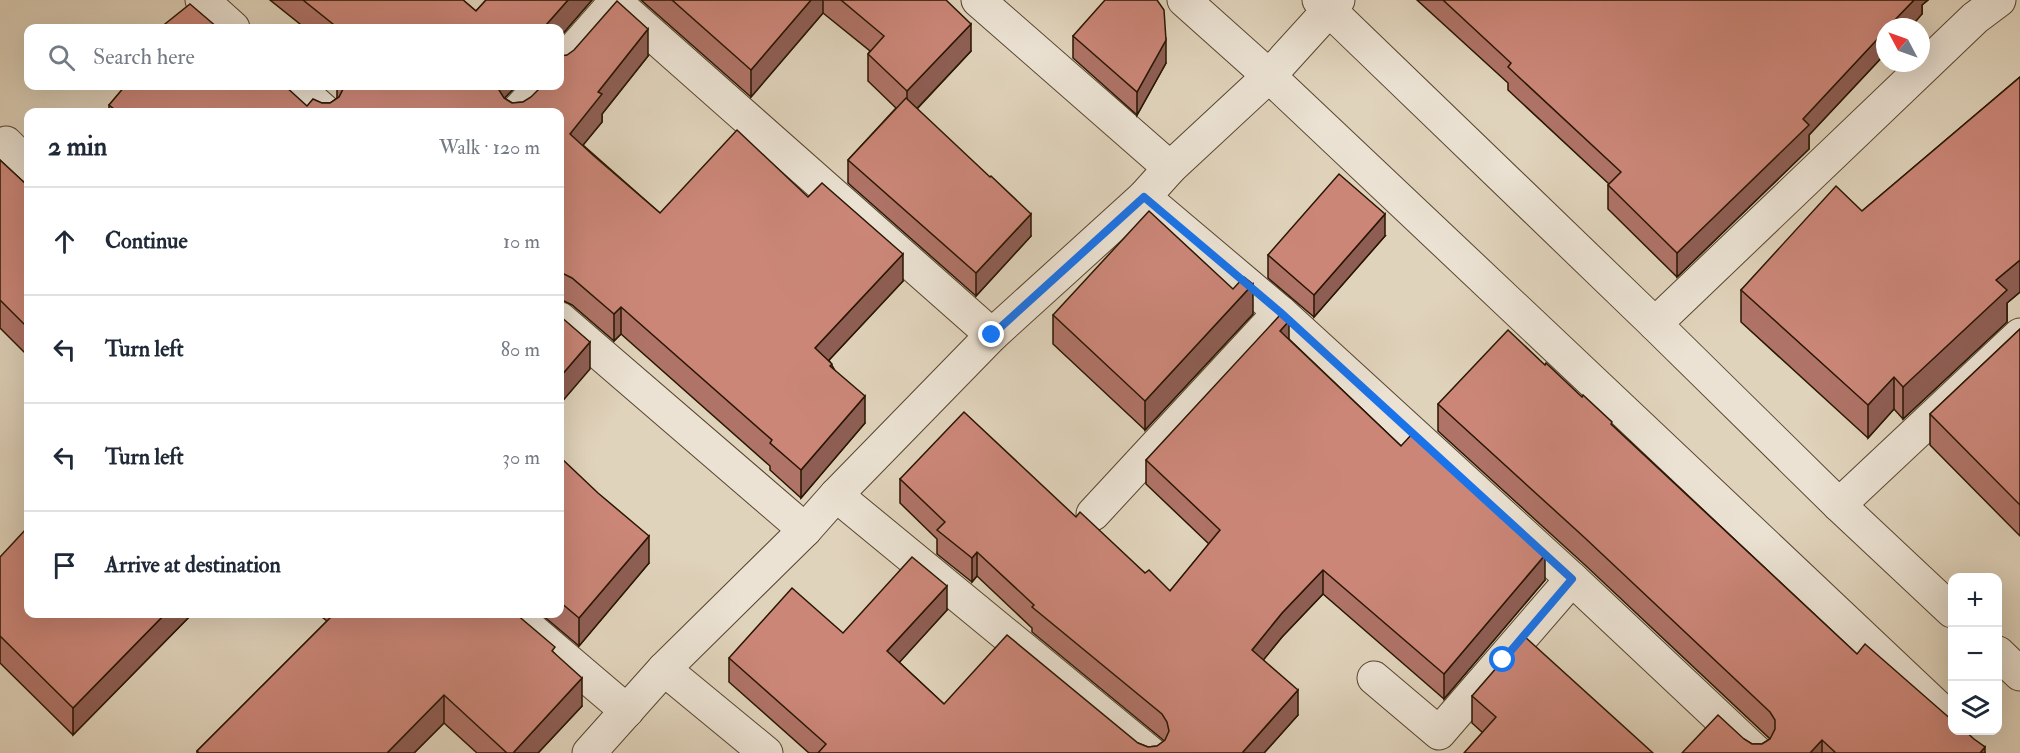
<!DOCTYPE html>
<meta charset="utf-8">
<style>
body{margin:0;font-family:"IM FELL Double Pica",serif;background:#f2f2f3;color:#1f2937}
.controls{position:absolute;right:18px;bottom:18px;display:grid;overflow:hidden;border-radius:12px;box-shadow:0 6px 24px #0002}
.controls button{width:54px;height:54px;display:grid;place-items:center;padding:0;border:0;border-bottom:2px solid #e0e1e3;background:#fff;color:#1f2937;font:30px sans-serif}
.compass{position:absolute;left:1876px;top:18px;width:54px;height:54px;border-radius:50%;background:#fff;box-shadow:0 6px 24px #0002;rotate:311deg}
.stop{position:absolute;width:18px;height:18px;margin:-14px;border:4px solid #1a73e8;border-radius:50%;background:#fff}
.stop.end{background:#1a73e8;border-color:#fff;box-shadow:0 2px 6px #0008}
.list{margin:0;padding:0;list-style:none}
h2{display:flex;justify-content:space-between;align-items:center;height:78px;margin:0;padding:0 24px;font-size:26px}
h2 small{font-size:20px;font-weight:400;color:#747a83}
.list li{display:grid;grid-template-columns:39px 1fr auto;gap:18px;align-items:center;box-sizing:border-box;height:108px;padding:0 24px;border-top:2px solid #e0e1e3}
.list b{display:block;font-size:22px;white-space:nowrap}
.list em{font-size:20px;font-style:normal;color:#747a83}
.icon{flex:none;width:33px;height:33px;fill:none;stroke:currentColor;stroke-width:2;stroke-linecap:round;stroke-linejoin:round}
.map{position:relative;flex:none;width:2020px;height:753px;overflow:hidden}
.search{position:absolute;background:#fff;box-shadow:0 6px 24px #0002;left:24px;top:24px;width:540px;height:66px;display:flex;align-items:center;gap:15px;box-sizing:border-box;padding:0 21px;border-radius:12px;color:#747a83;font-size:22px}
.panel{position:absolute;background:#fff;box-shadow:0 6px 24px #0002;left:24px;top:108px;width:540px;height:510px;border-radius:12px}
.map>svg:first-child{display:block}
</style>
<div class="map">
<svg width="2020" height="753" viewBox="0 0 2020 753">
<rect width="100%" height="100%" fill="#e0d3bb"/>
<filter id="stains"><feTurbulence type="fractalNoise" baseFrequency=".00333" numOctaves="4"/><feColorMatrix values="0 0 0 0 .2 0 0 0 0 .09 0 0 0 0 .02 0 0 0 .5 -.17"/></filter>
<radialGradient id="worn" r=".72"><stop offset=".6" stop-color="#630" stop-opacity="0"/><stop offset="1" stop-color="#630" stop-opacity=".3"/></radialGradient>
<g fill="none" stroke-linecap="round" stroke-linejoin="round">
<g stroke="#574530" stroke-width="35">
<g id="minor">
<path d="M 202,0 L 233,28"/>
<path d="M 613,0 L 992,335"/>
<path d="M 978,0 L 1170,168"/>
<path d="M 1184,0 L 1269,76 L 1952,721"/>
<path d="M 1319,0 L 1655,324 L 1839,505 L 1952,611"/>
<path d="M 560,65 L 617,0"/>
<path d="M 296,86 L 325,112"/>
<path d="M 517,112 L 541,86"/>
<path d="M 6,143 L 28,165"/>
<path d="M 1144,197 L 1280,312 L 1572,579 L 1757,753"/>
<path d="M 560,319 L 805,530"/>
<path d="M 1655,324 L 1975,18 L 1999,0"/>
<path d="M 836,495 L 1150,753"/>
<path d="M 1839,505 L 2020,335"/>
<path d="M 1093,514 L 1280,312"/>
<path d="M 513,614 L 627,711"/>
<path d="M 1998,653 L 2020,674"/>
<path d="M 664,669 L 766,753"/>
<path d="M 1374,678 L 1439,733 L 1572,579"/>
<path d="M 589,753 L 664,669 L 805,530 L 836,495 L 992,335 L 1144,197 L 1170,168 L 1269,76 L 1338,0"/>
</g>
</g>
<use href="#minor" stroke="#ebe2d3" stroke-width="33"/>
</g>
<g fill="#af7367" stroke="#291602" stroke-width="1.5">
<path d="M 270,0 L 463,0 L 476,11 L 486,0 L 592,0 L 560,37 L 560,28 L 305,28 Z"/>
<path d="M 641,0 L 946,0 L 971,51 L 917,109 L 1031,236 L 976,296 L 848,183 L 848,160 L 896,108 L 868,81 L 868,54 L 870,51 L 823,13 L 751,97 Z"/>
<path d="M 1417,0 L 1928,0 L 1922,5 L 1922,14 L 1885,27 L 1885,54 L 1809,135 L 1809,149 L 1677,277 L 1608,209 L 1608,185 L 1609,184 L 1508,90 L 1508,83 Z"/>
<path d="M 1073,36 L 1166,63 L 1137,115 L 1073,58 Z"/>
<path d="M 648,56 L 602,114 L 602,122 L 583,145 L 660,213 L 808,197 L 903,281 L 829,360 L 865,423 L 801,498 L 770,470 L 770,466 L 621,334 L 614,341 L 572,305 L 564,301 L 560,301 L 560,112 L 109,112 L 109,105 L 307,106 L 322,103 L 330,103 L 337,98 L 337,86 L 516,86 L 504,98 L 512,103 L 523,102 Z"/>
<path d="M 2020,77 L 2020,292 L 2007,303 L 2007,322 L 1903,419 L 1894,409 L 1868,438 L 1741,322 L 1741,290 L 1862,211 Z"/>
<path d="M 0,160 L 28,186 L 28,356 L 0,328 Z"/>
<path d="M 1385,236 L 1314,317 L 1268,278 L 1268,255 Z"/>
<path d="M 1233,289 L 1253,314 L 1145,430 L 1053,344 L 1053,315 Z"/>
<path d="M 2020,329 L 2020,536 L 1930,445 L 1930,414 Z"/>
<path d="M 1289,339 L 1401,446 L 1545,580 L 1444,699 L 1323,594 L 1282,637 L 1263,660 L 1298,715 L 1264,753 L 809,753 L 729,682 L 729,658 L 947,610 L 899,662 L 944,704 L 1138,743 L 1148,747 L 1157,746 L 1164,741 L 1162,739 L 1032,632 L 1032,628 L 977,576 L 972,582 L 937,554 L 937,539 L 900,503 L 900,479 L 1076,517 L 1145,573 L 1170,591 L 1209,544 L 1146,484 L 1146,460 Z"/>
<path d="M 1545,365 L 1612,425 L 1857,654 L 1985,753 L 1682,753 L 1744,739 L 1752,744 L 1762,744 L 1770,739 L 1585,565 L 1438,431 L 1438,404 Z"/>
<path d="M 560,457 L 649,563 L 579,646 L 541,614 L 560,614 Z"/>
<path d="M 0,557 L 192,614 L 73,735 L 0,663 Z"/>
<path d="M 318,614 L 516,614 L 555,654 L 582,706 L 538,753 L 477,753 L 444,723 L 414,753 L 197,753 L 197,751 L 327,621 Z"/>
<path d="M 1472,696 L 1653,753 L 1482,732 L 1472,723 Z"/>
</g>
<g fill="#8e5e54" stroke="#291602" stroke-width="1.5">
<path d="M 568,0 L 592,0 L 560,37 L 560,28 L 544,28 L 546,25 Z"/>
<path d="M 811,0 L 823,0 L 823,13 L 751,97 L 751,70 Z"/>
<path d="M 1914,0 L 1928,0 L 1922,5 L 1922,14 L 1911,27 L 1888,27 Z"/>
<path d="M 971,24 L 971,51 L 907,119 L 907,91 Z"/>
<path d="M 648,29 L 648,56 L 602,114 L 602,122 L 570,161 L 570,134 L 598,92 Z"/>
<path d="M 1885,31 L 1885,54 L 1809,135 L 1809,149 L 1677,277 L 1677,253 Z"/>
<path d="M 1166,40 L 1166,63 L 1137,115 L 1137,92 Z"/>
<path d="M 499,86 L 516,86 L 503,100 L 499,107 Z"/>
<path d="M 1031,214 L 1031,236 L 976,296 L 976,273 Z"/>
<path d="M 1385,214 L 1385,236 L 1314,317 L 1314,295 Z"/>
<path d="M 903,254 L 903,281 L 815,375 L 815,348 Z"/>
<path d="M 2020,260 L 2020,292 L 2007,303 L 2007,322 L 1903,419 L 1903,387 L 1996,280 Z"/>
<path d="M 1253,284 L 1253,314 L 1145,430 L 1145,401 Z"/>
<path d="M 621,307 L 621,334 L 614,341 L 614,314 Z"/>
<path d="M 1289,321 L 1289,346 L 1280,331 Z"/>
<path d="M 590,342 L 590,369 L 560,404 L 560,377 Z"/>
<path d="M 1894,377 L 1894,409 L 1868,438 L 1868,405 Z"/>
<path d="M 865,396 L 865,423 L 801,498 L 801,470 Z"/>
<path d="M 649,536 L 649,563 L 579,646 L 579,618 Z"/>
<path d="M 977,552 L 977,576 L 972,582 L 972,558 Z"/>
<path d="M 1545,555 L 1545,580 L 1444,699 L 1444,674 Z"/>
<path d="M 1323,570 L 1323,594 L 1282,637 L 1252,674 L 1252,650 L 1282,613 Z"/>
<path d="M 947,586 L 947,610 L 887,676 L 887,651 Z"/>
<path d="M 165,614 L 192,614 L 73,735 L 73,708 Z"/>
<path d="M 582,678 L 582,706 L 538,753 L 513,753 Z"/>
<path d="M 1298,690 L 1298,715 L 1264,753 L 1242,753 Z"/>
<path d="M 444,695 L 444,723 L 414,753 L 387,753 Z"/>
<path d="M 1822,740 L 1822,753 L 1810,753 Z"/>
<path d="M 1985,747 L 1985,753 L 1980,753 Z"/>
</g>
<g fill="#cb8678" stroke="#291602" stroke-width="1.5">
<path d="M 303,0 L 463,0 L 476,11 L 486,0 L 568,0 L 546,25 L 544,28 L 338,28 Z"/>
<path d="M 672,0 L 811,0 L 751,70 Z"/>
<path d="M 841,0 L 946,0 L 971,24 L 907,91 L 868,54 L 884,36 Z"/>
<path d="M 1105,0 L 1157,0 L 1164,10 L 1166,40 L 1137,92 L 1073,36 Z"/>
<path d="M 1443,0 L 1914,0 L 1888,27 L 1885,27 L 1885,31 L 1803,119 L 1809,125 L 1677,253 L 1608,185 L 1621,172 L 1508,67 L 1511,63 Z"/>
<path d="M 617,1 L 648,29 L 598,92 L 602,94 L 570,134 L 594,156 L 660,213 L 737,130 L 808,197 L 822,183 L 903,254 L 815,348 L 832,364 L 830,366 L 865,396 L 801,470 L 770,443 L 772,440 L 621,307 L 614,314 L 572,278 L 564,274 L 560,274 L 560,112 L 118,112 L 109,105 L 125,86 L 285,86 L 307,106 L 313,99 L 322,103 L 330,103 L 339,97 L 343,89 L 343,86 L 499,86 L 499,90 L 504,98 L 512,103 L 523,102 L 531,97 L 542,86 L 560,86 L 560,56 L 567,55 L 574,50 Z"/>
<path d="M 190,4 L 218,28 L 160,28 Z"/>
<path d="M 2020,77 L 2020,260 L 1996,280 L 2007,290 L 1903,387 L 1894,377 L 1868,405 L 1741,290 L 1836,186 L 1862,211 Z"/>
<path d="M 906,98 L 990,177 L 991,176 L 1031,214 L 976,273 L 848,160 Z"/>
<path d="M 0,160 L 28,186 L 28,328 L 0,300 Z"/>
<path d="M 1339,174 L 1385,214 L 1314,295 L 1268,255 Z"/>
<path d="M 1149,211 L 1233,289 L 1244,277 L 1253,284 L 1145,401 L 1053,315 Z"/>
<path d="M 1281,314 L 1289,321 L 1280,331 L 1401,446 L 1412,434 L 1545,555 L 1444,674 L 1323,570 L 1282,613 L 1252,650 L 1298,690 L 1242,753 L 818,753 L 826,744 L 729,658 L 792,588 L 843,633 L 912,557 L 947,586 L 887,651 L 944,704 L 1007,635 L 1138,743 L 1148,747 L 1157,746 L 1165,740 L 1169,731 L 1167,722 L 1162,714 L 1032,607 L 1034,605 L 977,552 L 972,558 L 937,530 L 945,522 L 900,479 L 964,412 L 1076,517 L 1080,512 L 1145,573 L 1149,570 L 1170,591 L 1220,530 L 1146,460 Z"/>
<path d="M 560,316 L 590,342 L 560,377 Z"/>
<path d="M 2020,329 L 2020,505 L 1930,414 Z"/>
<path d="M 1508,330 L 1545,365 L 1546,363 L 1582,397 L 1583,395 L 1612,422 L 1611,424 L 1857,654 L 1865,644 L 1953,721 L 1953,730 L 1964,730 L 1974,739 L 1985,747 L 1980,753 L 1836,753 L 1822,740 L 1810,753 L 1682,753 L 1718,715 L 1744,739 L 1752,744 L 1762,744 L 1770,739 L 1775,729 L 1775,720 L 1770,712 L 1585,538 L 1438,404 Z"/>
<path d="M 560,457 L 598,493 L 649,536 L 579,618 L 560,602 Z"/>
<path d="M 28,527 L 28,614 L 165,614 L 73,708 L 0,636 L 0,557 Z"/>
<path d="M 334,614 L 516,614 L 555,647 L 552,651 L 582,678 L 513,753 L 507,753 L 444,695 L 387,753 L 199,753 L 197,751 Z"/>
<path d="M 1524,636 L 1653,753 L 1464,753 L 1496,717 L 1472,696 Z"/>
</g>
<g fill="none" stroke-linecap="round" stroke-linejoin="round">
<path stroke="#1a73e8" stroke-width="8" d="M 992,335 L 1144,197 L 1280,312 L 1572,579 L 1503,660"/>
</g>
<rect width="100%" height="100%" filter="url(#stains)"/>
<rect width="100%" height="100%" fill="url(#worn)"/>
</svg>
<div class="controls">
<button>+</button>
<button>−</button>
<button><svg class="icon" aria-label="layers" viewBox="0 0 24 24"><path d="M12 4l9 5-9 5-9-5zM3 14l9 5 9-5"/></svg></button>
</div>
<svg class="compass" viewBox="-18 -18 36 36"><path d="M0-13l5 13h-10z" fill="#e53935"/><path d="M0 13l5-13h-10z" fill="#747a83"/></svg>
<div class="stop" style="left:1503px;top:660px"></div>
<div class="stop end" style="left:992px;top:335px"></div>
<div class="search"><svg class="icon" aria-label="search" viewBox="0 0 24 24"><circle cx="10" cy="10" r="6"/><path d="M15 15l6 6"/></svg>Search here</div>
<section class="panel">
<h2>2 min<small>Walk · 120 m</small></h2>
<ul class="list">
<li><svg class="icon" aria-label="ahead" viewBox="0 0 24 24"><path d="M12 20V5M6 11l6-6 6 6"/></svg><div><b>Continue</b></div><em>10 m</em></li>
<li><svg class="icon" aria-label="left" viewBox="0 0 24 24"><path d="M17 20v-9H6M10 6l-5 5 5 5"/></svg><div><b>Turn left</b></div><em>80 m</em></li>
<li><svg class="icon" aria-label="left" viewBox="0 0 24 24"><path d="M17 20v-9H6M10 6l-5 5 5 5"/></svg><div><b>Turn left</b></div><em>30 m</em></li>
<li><svg class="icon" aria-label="arrive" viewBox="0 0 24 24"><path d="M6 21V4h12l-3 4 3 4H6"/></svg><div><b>Arrive at destination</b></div></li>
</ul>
</section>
</div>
